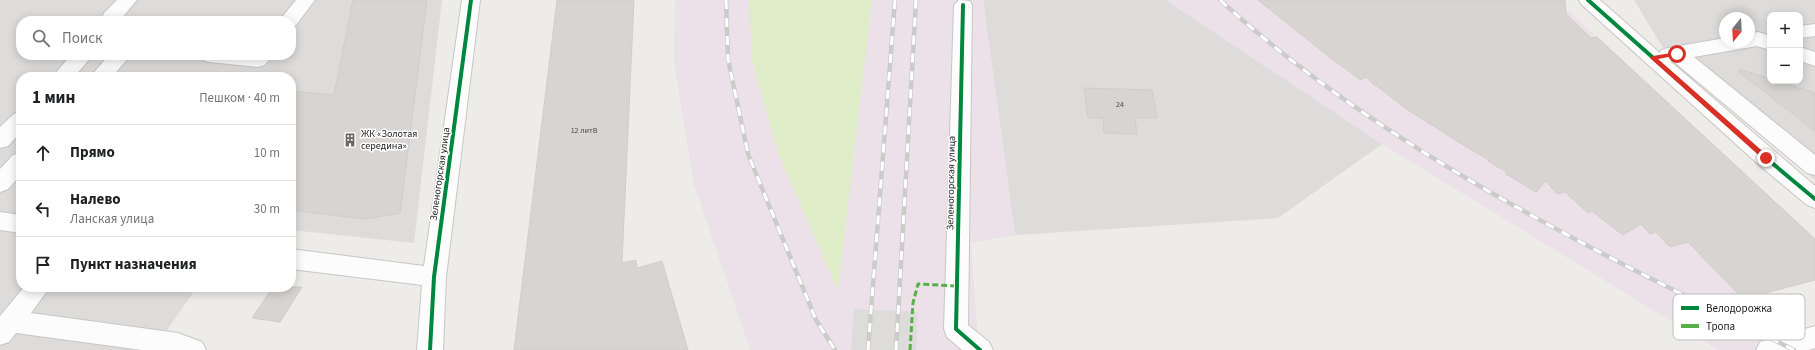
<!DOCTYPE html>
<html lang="ru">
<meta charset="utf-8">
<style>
body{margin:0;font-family:"Source Sans 3",sans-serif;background:#f6f6f6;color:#202124}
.controls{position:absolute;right:12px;top:12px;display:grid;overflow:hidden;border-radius:8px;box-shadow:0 2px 10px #0003}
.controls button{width:36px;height:36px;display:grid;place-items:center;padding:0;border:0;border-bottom:1px solid #e0e0e0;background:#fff;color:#202124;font:20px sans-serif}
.compass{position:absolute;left:1719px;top:12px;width:36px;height:36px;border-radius:50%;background:#fff;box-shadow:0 2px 10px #0003;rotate:198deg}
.stop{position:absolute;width:12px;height:12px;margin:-9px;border:3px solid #d93025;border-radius:50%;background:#fff}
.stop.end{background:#d93025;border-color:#fff;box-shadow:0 1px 4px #0008}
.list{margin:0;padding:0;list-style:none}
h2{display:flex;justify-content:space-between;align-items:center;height:52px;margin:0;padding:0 16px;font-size:17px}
h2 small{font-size:13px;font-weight:400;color:#757577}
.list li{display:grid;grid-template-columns:26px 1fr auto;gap:12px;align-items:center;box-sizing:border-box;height:56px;padding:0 16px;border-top:1px solid #e0e0e0}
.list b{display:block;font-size:15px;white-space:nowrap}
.list p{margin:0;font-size:13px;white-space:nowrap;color:#757577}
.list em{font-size:13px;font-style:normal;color:#757577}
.icon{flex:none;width:22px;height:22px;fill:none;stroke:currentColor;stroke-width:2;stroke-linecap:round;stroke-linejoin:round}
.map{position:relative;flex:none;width:1815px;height:350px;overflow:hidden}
.search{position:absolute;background:#fff;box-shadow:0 2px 10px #0003;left:16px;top:16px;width:280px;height:44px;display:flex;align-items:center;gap:10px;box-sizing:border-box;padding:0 14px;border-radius:16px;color:#757577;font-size:15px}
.panel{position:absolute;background:#fff;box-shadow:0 2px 10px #0003;left:16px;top:72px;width:280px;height:220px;border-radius:16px}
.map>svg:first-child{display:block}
</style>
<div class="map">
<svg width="1815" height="350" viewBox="0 0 1815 350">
<rect width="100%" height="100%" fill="#eeece9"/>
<g fill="#dddcda" fill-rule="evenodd">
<path d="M 0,0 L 442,0 L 414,243 L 291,230 L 291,77 L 21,77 L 21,287 L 197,287 L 153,350 L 0,350 ZM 21,21 L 291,21 L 291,55 L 21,55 Z"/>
<path d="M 983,0 L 1166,0 L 1382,144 L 1278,218 L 1015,235 Z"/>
<path d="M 1634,0 L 1815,0 L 1815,180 L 1665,51 ZM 1770,15 L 1800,15 L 1800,81 L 1770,81 ZM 1725,18 L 1749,18 L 1749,42 L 1725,42 Z"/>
</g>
<g fill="#ece1e8">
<path d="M 675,0 L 983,0 L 1015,235 L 971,243 L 979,350 L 750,350 L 693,181 L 674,62 Z"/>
<path d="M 1166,0 L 1557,0 L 1815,239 L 1815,280 L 1744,299 L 1815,333 L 1815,350 L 1718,350 L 1382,144 Z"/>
</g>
<path fill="#deecc7" d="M 749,0 L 872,0 L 838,291 L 778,153 L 752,60 Z"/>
<path fill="#dddcdb" d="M 854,309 L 918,312 L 916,350 L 851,350 Z"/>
<g fill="#d7d4d1" stroke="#d1cdca">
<path d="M 353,0 L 427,0 L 400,213 L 364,219 L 291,210 L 291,91 L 334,95 Z"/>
<path d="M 557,0 L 634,0 L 622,263 L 636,260 L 637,268 L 662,261 L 688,350 L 514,350 Z"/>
<path d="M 1258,0 L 1565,0 L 1566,14 L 1591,38 L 1597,37 L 1815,239 L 1815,280 L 1743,299 L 1688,242 L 1670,247 L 1656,232 L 1650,234 L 1641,224 L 1623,235 L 1592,211 L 1588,213 L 1565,192 L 1557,194 L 1546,181 L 1536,192 L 1506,174 L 1508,173 L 1488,161 L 1489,160 L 1460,143 L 1405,108 L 1377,86 L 1375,86 L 1366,77 L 1361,80 L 1328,56 Z"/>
<path d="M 1740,69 L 1770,79 L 1770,81 L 1777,81 L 1815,93 L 1815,131 L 1739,72 Z"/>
<path d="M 1084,88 L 1152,90 L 1157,118 L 1135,118 L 1137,134 L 1104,133 L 1103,118 L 1088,118 Z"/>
<path d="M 273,287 L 302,287 L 280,322 L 252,318 Z"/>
</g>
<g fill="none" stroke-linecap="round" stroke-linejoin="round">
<g stroke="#c7c6c5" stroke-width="2">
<g id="minor">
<path d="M 117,0 L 137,0 L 121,19 L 121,21 L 101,21 L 104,13 Z"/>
<path d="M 296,0 L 315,0 L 296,25 L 291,27 L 291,21 L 279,21 Z"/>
<path d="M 462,0 L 480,0 L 446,277 L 443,350 L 417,350 L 422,285 L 291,269 L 291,249 L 424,266 Z"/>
<path d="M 959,0 L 970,1 L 972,5 L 968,325 L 989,342 L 993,350 L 962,350 L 947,337 L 944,329 L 954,5 Z"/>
<path d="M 1579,0 L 1600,0 L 1660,53 L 1661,50 L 1668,48 L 1725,38 L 1725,42 L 1749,42 L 1749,34 L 1758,32 L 1770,36 L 1770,50 L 1757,46 L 1694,57 L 1815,155 L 1815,175 L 1807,173 L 1673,61 L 1670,61 L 1815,186 L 1815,208 L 1807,205 L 1758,164 L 1581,4 Z"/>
<path d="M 1815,24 L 1815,36 L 1800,38 L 1800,26 Z"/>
<path d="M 1800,47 L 1815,52 L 1815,66 L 1800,61 Z"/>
<path d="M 71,55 L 93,55 L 74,77 L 52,77 Z"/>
<path d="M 109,55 L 131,55 L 112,77 L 90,77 Z"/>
<path d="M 199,55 L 272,55 L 265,65 L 258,67 L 209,62 L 202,60 Z"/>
<path d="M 21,111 L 21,132 L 8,146 L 0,148 L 0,127 L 14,114 Z"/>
<path d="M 21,153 L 21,175 L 8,189 L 0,192 L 0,169 L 13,155 Z"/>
<path d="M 0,212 L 21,215 L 21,233 L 0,230 Z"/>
<path d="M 24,287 L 50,287 L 31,313 L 178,333 L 202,342 L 206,350 L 142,350 L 16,333 L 9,342 L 0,345 L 0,316 Z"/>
<path d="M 1815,326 L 1815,348 L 1808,350 L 1756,350 L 1760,342 Z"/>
</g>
</g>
<use href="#minor" fill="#fcfcfc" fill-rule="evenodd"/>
<g stroke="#cbcbca" stroke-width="4.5">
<g id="rail">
<path d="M 726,0 L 728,59 L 748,154 L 816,320 L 835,350"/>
<path d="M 1220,0 C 1385,151 1595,251 1794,350"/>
<path d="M 868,350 L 895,0"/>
<path d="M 896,350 L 916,0"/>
</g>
</g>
<use href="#rail" stroke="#fff" stroke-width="3" stroke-dasharray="9" stroke-linecap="butt"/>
<path stroke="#55b145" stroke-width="3" stroke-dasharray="6 3" stroke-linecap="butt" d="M 910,350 L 913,303 L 918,284 L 957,286"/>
<g stroke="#fff" stroke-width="6">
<g id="cycleway">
<path d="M 1588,0 L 1766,158 L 1815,199"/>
<path d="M 963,5 L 956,329 L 980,350"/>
<path d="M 430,350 L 434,277 L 471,0"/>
</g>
</g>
<use href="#cycleway" stroke="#00873e" stroke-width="4"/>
</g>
<path fill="#d93025" d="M 1677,52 L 1679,52 L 1679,55 L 1658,59 L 1768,156 L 1768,160 L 1764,160 L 1650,58 L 1653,56 Z"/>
<defs>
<g id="building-bare" transform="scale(1.08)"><path d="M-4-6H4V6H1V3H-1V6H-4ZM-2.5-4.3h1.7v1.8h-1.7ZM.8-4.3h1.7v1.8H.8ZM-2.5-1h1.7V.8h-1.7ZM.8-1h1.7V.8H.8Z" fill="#686766" stroke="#fff" stroke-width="2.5" paint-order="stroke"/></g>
</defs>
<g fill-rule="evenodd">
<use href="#building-bare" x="350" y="140"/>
</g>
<g text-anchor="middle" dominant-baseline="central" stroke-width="3" stroke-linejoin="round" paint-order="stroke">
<g font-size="8" fill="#4e4d4c">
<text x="1120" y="104">24</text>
<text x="584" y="130">12 литВ</text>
</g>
<g font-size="10" fill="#202020" stroke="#fff" text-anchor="start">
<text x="361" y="134">ЖК «Золотая<tspan x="361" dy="12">середина»</tspan></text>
</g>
<g font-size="10" fill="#202020" stroke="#fff">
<text transform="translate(440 174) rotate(-82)">Зеленогорская улица</text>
<text transform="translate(951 183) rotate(-89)">Зеленогорская улица</text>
</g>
</g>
<rect x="1673" y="294" width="132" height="46" rx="6" fill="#fff" stroke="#bcbcbc" stroke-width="1"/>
<rect x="1681" y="306" width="18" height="4" fill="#00873e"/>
<rect x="1681" y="324" width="18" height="4" fill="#55b145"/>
<g font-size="11" fill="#202020">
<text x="1706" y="312">Велодорожка</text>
<text x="1706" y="330">Тропа</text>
</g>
</svg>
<div class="controls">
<button>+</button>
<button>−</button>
</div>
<svg class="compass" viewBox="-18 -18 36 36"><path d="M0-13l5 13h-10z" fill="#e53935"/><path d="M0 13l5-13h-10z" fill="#757577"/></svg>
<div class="stop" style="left:1677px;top:54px"></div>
<div class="stop end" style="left:1766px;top:158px"></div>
<div class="search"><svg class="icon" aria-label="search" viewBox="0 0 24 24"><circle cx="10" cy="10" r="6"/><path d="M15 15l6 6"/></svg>Поиск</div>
<section class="panel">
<h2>1 мин<small>Пешком · 40 m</small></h2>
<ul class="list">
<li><svg class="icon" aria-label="ahead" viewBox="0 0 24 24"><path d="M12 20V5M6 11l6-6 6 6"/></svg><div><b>Прямо</b></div><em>10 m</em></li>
<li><svg class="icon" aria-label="left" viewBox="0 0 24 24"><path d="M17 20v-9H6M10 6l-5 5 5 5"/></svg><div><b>Налево</b><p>Ланская улица</p></div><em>30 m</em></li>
<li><svg class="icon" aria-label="arrive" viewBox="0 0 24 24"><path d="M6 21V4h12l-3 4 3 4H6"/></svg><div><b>Пункт назначения</b></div></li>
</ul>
</section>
</div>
